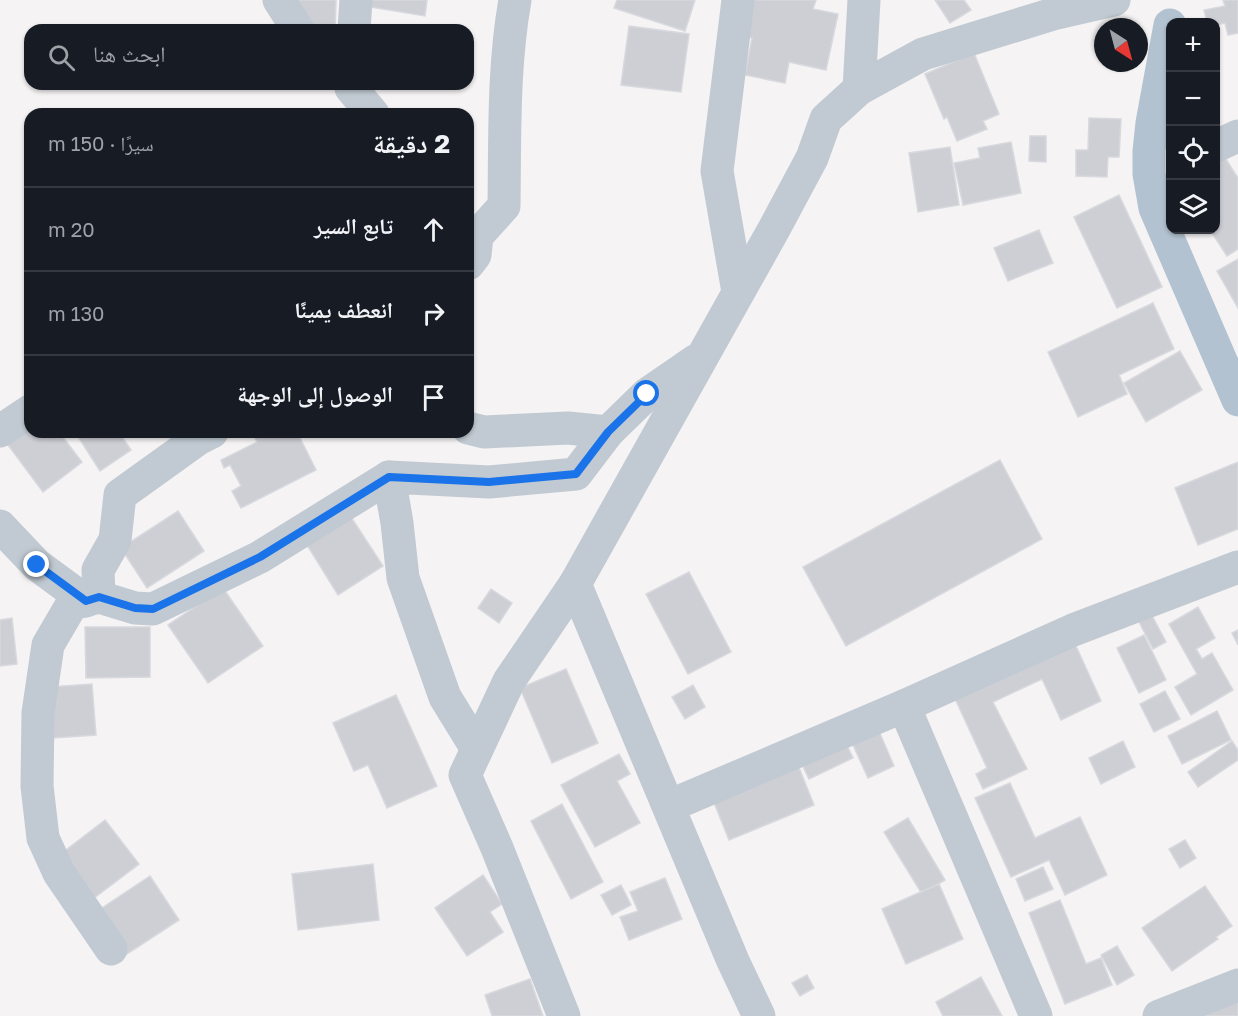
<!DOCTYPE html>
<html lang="ar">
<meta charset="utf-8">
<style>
body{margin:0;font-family:"Golos Text","Noto Naskh Arabic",sans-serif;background:#242831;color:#f1f3f6;direction:rtl}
.controls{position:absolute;right:18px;top:18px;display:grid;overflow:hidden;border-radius:12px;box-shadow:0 2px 4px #0004}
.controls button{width:54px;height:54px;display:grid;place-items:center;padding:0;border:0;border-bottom:2px solid #363941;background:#171b24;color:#f1f3f6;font:30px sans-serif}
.compass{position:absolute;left:1094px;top:18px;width:54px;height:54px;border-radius:50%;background:#171b24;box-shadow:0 2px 4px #0004;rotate:144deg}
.stop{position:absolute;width:18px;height:18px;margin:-14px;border:4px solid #1a73e8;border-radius:50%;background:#fff}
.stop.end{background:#1a73e8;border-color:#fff;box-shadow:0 2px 6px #0008}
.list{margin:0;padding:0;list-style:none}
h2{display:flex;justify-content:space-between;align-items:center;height:78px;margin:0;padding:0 24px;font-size:26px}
h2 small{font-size:20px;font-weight:400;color:#9ea1a6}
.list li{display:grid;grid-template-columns:39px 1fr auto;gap:18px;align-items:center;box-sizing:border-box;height:84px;padding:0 24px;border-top:2px solid #363941}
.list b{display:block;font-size:22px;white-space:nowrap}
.list em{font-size:20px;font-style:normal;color:#9ea1a6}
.icon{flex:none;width:33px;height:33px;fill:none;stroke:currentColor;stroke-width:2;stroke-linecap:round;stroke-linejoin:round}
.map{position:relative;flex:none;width:1238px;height:1016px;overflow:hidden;direction:ltr}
.search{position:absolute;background:#171b24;box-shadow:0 2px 4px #0004;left:24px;top:24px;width:450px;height:66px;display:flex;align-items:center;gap:15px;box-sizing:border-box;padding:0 21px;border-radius:18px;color:#9ea1a6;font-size:22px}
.panel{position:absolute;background:#171b24;box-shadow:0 2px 4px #0004;left:24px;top:108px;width:450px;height:330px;border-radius:18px;direction:rtl}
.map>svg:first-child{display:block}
</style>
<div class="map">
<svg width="1238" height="1016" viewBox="0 0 1238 1016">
<rect width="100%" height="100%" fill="#f5f3f3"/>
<g fill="#cdcfd5" stroke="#d7d9de" stroke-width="1.5">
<path d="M 293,0 L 336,0 L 335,30 L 316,30 Z"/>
<path d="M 371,0 L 427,0 L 425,16 L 370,7 Z"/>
<path d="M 617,0 L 695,0 L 685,31 L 614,8 Z"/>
<path d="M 743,0 L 816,0 L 813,9 L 838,14 L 826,70 L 789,62 L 785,83 L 745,75 L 752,38 L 736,35 Z"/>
<path d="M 935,0 L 964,0 L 971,10 L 950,23 Z"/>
<path d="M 1223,0 L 1238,0 L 1238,33 L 1228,35 L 1225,23 L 1216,25 L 1216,22 L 1207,22 L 1204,10 L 1225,6 Z"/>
<path d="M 629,26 L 689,34 L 681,92 L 621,85 Z"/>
<path d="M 974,53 L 999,114 L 983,121 L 987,129 L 957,141 L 947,117 L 944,119 L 925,74 Z"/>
<path d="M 1089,118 L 1121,119 L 1119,157 L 1108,157 L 1107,177 L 1076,176 L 1076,150 L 1088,150 Z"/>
<path d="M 1030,136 L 1046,136 L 1046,162 L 1029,161 Z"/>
<path d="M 1011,142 L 1021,193 L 963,205 L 954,163 L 980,158 L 978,148 Z"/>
<path d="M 950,147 L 959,205 L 918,212 L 909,153 Z"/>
<path d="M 1218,147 L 1238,178 L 1238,249 L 1227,256 L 1210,230 L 1216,230 L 1216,148 Z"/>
<path d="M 1119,195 L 1162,287 L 1117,308 L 1074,217 Z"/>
<path d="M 1039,230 L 1053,263 L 1008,281 L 994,248 Z"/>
<path d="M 1238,259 L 1238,308 L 1217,271 Z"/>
<path d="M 1153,303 L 1174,349 L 1119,375 L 1127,394 L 1078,417 L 1048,352 Z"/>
<path d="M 1180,351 L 1202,390 L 1146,422 L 1124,383 Z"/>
<path d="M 30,416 L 30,432 L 59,432 L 82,462 L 43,492 L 2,437 Z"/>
<path d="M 75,432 L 119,432 L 131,450 L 100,471 Z"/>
<path d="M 262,432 L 297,432 L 316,470 L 241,508 L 232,491 L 241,486 L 230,465 L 224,468 L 221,460 L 257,442 L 254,436 Z"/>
<path d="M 1000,460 L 1042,539 L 846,646 L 803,567 Z"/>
<path d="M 1238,462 L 1238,529 L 1198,545 L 1175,488 Z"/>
<path d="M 178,511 L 204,551 L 147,588 L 121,548 Z"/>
<path d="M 351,517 L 383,566 L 338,595 L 307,545 Z"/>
<path d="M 689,572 L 731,652 L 688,674 L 646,594 Z"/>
<path d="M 223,588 L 263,646 L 208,683 L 168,625 Z"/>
<path d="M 491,589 L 512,603 L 499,623 L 478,608 Z"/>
<path d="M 1198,607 L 1215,638 L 1196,649 L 1202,659 L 1212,653 L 1233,690 L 1191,715 L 1175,687 L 1197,674 L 1169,624 Z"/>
<path d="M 1149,610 L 1166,642 L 1153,649 L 1136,616 Z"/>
<path d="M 12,618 L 17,664 L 0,666 L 0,620 Z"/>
<path d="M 85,627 L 150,627 L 150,677 L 86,678 Z"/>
<path d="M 1238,630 L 1238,645 L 1232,633 Z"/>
<path d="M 1071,635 L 1101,701 L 1061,720 L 1042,679 L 993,702 L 1027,769 L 983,789 L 976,774 L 987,768 L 952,692 Z"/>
<path d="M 1144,635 L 1166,680 L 1139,693 L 1117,648 Z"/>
<path d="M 566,669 L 598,743 L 552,763 L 520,688 Z"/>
<path d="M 92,684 L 96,735 L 53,738 L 49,687 Z"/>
<path d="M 693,685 L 705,707 L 685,719 L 672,697 Z"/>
<path d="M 1165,691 L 1180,719 L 1154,732 L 1140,704 Z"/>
<path d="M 396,695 L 437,786 L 387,808 L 368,765 L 354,771 L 333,723 Z"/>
<path d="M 1217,711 L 1231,740 L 1182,764 L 1168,736 Z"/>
<path d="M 875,722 L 894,766 L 868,778 L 848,734 Z"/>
<path d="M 842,735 L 853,758 L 809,779 L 798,756 Z"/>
<path d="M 1123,741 L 1135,767 L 1101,784 L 1089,758 Z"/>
<path d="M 1232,741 L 1238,750 L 1238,760 L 1198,787 L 1188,772 Z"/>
<path d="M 619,754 L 630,774 L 617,781 L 640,823 L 595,847 L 561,785 Z"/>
<path d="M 794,755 L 814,805 L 729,840 L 709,790 Z"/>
<path d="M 1010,783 L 1035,838 L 1080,817 L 1107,875 L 1065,895 L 1049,860 L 1011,877 L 975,798 Z"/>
<path d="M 562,804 L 603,882 L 571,899 L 531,821 Z"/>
<path d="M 908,818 L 945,880 L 922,894 L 884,832 Z"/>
<path d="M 105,820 L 139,864 L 94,898 L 61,854 Z"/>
<path d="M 1185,840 L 1196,858 L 1180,868 L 1169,849 Z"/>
<path d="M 373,864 L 379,920 L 298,930 L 292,874 Z"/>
<path d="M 1043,867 L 1053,889 L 1025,901 L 1016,879 Z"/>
<path d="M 483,875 L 502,904 L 490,912 L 503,932 L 467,956 L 435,908 Z"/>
<path d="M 150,876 L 179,920 L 124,956 L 96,912 Z"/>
<path d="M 665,878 L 682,919 L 629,940 L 620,917 L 638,911 L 630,892 Z"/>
<path d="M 939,884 L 963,939 L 906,964 L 882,909 Z"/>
<path d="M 621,885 L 631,905 L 612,915 L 601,895 Z"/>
<path d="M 1205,886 L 1232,926 L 1216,937 L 1218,939 L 1172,971 L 1142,928 Z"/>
<path d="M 1060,900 L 1086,964 L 1101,958 L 1112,985 L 1065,1004 L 1029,913 Z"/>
<path d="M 1117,946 L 1134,975 L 1117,985 L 1101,955 Z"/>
<path d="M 807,975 L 814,988 L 800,996 L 792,983 Z"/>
<path d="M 981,977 L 1002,1016 L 943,1016 L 936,1002 Z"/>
<path d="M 530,979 L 543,1016 L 492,1016 L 485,995 Z"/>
<path d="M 1238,991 L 1238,1016 L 1200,1016 Z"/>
</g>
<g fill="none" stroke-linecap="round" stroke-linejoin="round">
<g stroke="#c1cad2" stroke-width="33">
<path d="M 279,0 L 298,30"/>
<path d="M 354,30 L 356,0"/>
<path d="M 351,84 L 351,88 L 373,114"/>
<path d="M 859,89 L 864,0"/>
<path d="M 1216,146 L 1238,136"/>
<path d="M 468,264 L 475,255 L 477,236 L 504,206 C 505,138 503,67 515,0"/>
<path d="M 738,292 L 717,171 L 738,0"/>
<path d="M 468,428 L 484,432 L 568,428 L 608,432"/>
<path d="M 0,431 L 30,411"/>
<path d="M 0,526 L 37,565 L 86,601"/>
<path d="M 575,584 L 733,961 L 759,1016"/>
<path d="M 99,597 L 98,570 L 115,540 L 120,495 L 198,439 L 212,432"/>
<path d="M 904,706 L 1036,1016"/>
<path d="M 477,749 L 445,697 L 403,578 L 397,523 L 389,477 L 489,482 L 576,474 L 608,432 L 647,394 L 695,361"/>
<path d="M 669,806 L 904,706 L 1073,630 L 1238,567"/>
<path d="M 111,949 L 59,873 L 43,838 L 37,786 L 38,713 L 48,645 L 72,604 L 99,597 L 135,608 L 153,609 L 260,557 L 389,477"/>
<path d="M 564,1016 L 497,848 L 465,775 L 509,681 L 575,584 L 774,229 L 812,158 L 826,119 L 859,89 L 923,54 L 1053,14 L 1114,0"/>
<path d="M 1159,1016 L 1238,985"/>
</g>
<path stroke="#b3c2d1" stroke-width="33" d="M 1170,25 L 1152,123 L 1149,151 L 1149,174 L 1155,208 L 1238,400"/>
</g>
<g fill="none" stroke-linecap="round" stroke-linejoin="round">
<path stroke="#1a73e8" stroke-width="8" d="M 37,565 L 86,601 L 99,597 L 135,608 L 153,609 L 260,557 L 389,477 L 489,482 L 576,474 L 608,432 L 647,394"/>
</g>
</svg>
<div class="controls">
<button>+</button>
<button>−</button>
<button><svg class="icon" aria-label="locate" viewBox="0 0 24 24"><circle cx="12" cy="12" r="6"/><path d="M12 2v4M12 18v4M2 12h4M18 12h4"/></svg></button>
<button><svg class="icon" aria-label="layers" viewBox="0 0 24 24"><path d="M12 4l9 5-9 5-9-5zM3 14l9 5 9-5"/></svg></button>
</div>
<svg class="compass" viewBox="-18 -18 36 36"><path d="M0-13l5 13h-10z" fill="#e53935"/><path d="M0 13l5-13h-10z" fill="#9ea1a6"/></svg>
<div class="stop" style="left:647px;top:394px"></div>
<div class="stop end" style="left:37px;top:565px"></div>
<div class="search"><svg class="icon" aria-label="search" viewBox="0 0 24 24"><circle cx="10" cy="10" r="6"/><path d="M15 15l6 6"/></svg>ابحث هنا</div>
<section class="panel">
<h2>2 دقيقة<small>سيرًا · 150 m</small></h2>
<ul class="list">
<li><svg class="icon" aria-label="ahead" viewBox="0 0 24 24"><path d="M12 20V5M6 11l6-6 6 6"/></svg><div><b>تابع السير</b></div><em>20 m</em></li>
<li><svg class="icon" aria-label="right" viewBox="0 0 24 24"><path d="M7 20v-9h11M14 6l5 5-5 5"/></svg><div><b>انعطف يمينًا</b></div><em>130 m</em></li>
<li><svg class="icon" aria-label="arrive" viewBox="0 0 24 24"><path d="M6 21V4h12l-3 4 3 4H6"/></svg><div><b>الوصول إلى الوجهة</b></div></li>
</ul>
</section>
</div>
